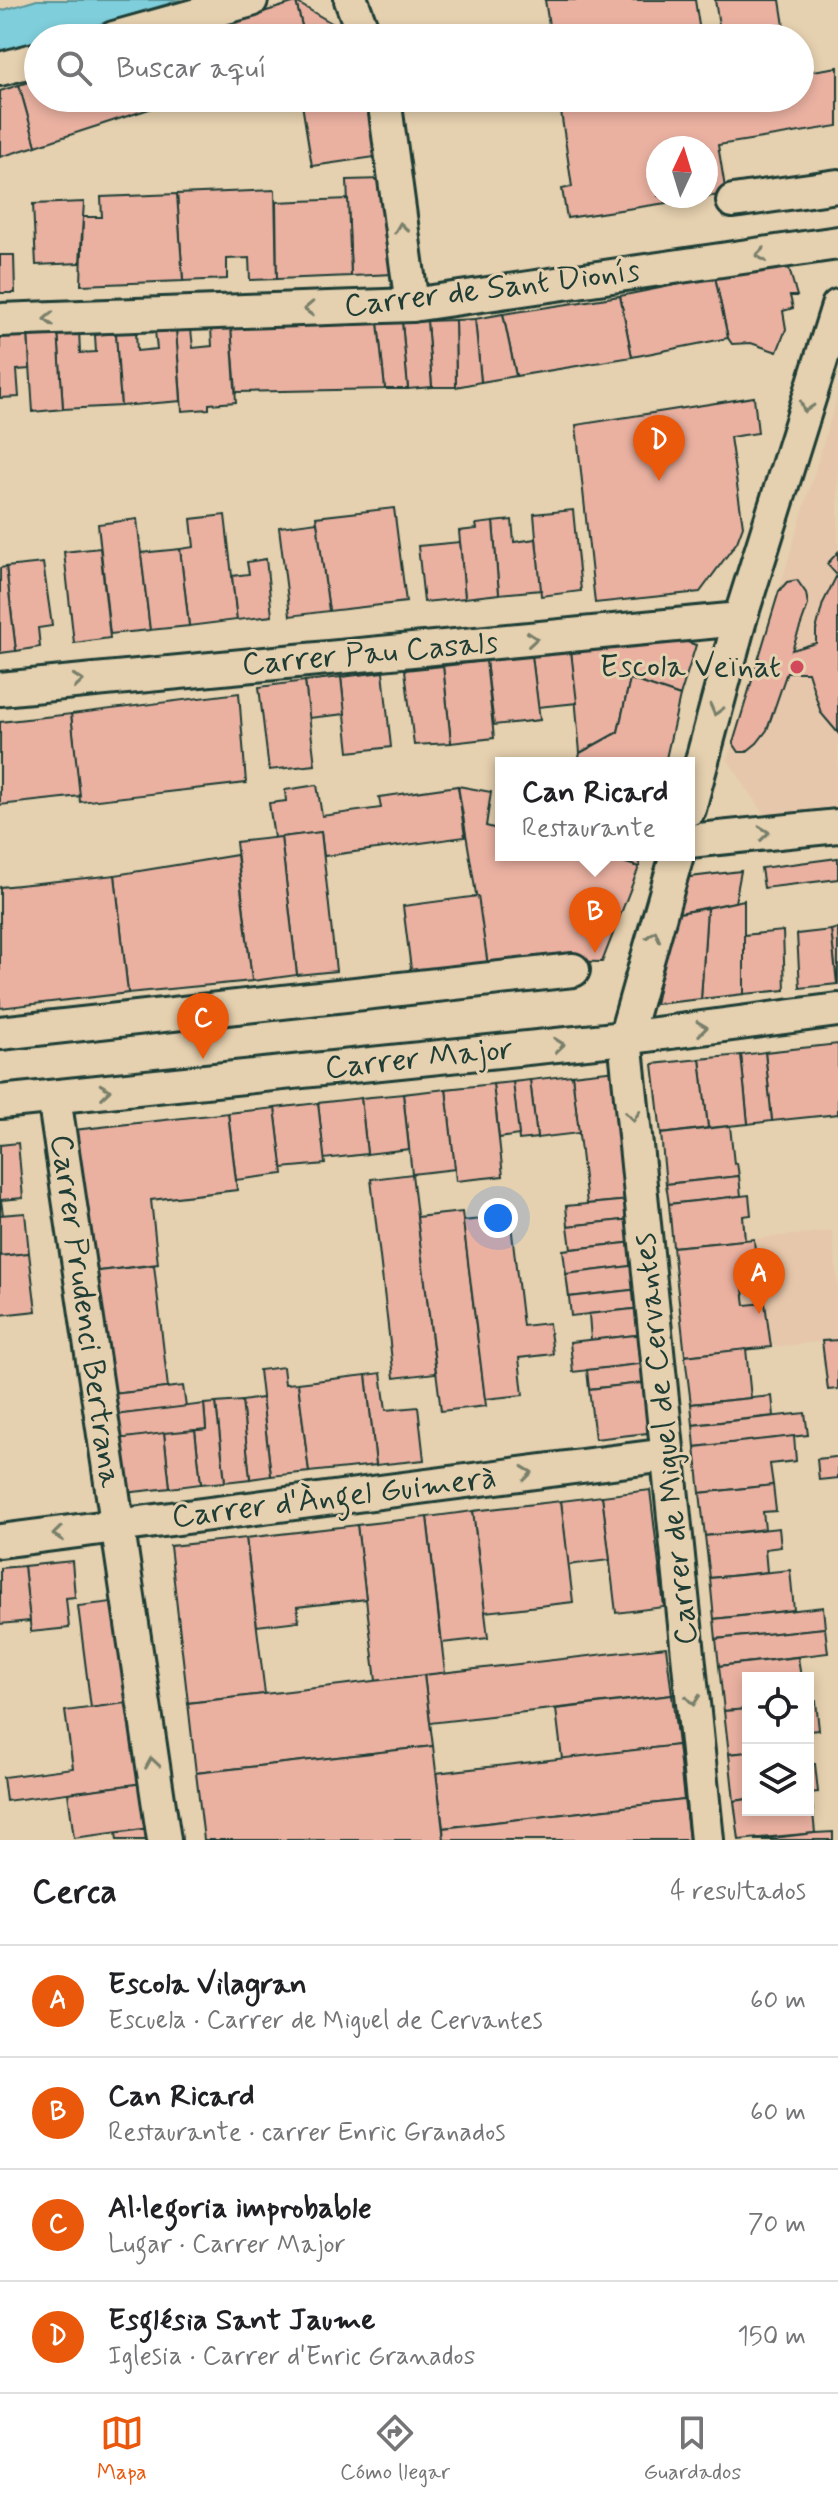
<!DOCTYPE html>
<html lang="es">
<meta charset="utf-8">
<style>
body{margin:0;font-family:Mynerve,sans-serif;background:#f2f2f2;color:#202124}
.controls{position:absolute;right:24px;bottom:24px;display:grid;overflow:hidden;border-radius:0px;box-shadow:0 4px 12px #0003}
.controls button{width:72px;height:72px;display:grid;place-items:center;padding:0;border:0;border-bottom:2px solid #e0e0e0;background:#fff;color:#202124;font:40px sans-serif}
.compass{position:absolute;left:646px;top:136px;width:72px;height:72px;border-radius:50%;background:#fff;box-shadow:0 4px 12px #0003;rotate:4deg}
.you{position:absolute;left:498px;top:1218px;width:28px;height:28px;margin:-20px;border:6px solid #fff;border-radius:50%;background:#1a73e8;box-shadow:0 0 0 12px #1a73e833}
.badge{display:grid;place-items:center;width:52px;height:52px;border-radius:50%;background:#ea580c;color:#fff;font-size:26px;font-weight:700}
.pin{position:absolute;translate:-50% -66px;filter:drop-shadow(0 2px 4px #0008)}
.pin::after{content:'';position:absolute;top:42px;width:28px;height:24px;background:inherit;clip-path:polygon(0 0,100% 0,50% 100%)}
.popup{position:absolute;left:495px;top:757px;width:200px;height:104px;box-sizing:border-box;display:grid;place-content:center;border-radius:0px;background:#fff;filter:drop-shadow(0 2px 6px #0005);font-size:26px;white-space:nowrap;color:#757577}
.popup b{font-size:30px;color:#202124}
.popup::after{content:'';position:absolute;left:50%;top:100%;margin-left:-16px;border:16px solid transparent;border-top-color:#fff}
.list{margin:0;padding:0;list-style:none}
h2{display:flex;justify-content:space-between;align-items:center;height:104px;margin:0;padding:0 32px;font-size:34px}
h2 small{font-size:26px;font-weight:400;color:#757577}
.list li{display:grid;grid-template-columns:52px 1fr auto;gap:24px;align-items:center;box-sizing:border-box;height:112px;padding:0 32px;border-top:2px solid #e0e0e0}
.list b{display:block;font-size:30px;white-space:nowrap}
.list p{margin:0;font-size:26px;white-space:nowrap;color:#757577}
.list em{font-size:26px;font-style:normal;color:#757577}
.icon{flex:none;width:44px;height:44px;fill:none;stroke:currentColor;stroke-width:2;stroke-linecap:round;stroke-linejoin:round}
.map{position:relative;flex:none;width:838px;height:1840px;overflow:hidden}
.search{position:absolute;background:#fff;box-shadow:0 4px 12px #0003;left:24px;right:24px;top:24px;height:88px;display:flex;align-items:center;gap:20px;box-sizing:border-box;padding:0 28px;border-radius:44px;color:#757577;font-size:30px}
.sheet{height:552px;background:#fff}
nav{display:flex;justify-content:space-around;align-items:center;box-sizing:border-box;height:112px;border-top:2px solid #e0e0e0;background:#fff;font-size:22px;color:#757577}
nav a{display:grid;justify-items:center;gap:4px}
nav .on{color:#ea580c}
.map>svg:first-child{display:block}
</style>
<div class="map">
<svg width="838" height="1840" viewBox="0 0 838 1840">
<rect width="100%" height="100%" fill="#e5d0af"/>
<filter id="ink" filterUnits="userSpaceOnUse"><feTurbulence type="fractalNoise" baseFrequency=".0125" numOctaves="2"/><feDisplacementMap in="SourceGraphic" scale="16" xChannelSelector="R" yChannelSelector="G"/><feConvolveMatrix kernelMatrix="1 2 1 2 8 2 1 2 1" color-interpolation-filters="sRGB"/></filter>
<g filter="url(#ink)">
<g fill="#e6c7ab">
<path d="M 838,395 L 838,808 L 765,815 L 728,760 Z"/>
<path d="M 832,1231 L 838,1288 L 838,1340 L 685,1356 L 673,1247 Z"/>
</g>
<path fill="#7fcedb" stroke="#599498" stroke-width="2" d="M 37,0 L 181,0 L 53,38 L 38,38 L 38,43 L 0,54 L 0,11 Z"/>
<g fill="#eab1a1" stroke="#1f3d34" stroke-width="2" fill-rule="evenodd">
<path d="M 545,0 L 695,0 L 701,38 L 551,38 Z"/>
<path d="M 715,0 L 780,0 L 786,38 L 721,38 Z"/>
<path d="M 296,2 L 357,38 L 305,38 Z"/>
<path d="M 296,2 L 305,38 L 228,38 L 224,24 Z"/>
<path d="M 224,24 L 228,38 L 176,38 Z"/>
<path d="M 838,67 L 838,126 L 718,145 L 726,194 L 567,218 L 562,189 L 572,187 L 559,98 L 800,98 L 800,73 ZM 658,148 L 706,148 L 706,196 L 658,196 Z"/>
<path d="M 38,79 L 38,98 L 183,98 L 36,146 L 19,85 Z"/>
<path d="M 19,85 L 36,146 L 0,157 L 0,91 Z"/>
<path d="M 301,98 L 366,98 L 375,157 L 312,166 Z"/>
<path d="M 382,179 L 393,274 L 351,276 L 347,180 Z"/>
<path d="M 275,190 L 277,279 L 250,280 L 249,258 L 227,259 L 227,279 L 183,281 L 177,194 Z"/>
<path d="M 177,194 L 183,281 L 81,285 L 83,217 L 102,217 L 101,197 Z"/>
<path d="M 348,199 L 351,276 L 277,279 L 276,202 Z"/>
<path d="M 84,202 L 80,263 L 36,265 L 33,204 Z"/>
<path d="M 0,255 L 14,255 L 15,293 L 0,293 Z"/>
<path d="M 788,265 L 797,296 L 790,296 L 793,308 L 783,311 L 786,329 L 777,352 L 751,343 L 732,344 L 728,338 L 715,277 Z"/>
<path d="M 715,277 L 728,338 L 632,357 L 620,296 Z"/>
<path d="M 620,296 L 632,357 L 516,376 L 503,314 Z"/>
<path d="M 503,314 L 516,376 L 481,382 L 475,319 Z"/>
<path d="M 475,319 L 481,382 L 456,387 L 455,320 Z"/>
<path d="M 455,320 L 456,387 L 432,387 L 427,321 Z"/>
<path d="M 427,321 L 432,387 L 408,389 L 402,322 Z"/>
<path d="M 402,322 L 408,389 L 385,389 L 378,323 Z"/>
<path d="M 378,323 L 385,389 L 236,392 L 231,327 Z"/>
<path d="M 231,327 L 236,402 L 209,404 L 209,409 L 182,411 L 176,330 L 191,329 L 193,348 L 212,346 L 211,328 Z"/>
<path d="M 79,329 L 80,353 L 96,352 L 95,335 L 116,333 L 121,406 L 63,409 L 58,330 Z"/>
<path d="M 58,330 L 63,409 L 33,412 L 28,333 Z"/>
<path d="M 176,330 L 181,401 L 121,406 L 116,333 L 136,332 L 137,351 L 157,349 L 155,331 Z"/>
<path d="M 28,333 L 30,369 L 17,370 L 19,397 L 0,398 L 0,334 Z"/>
<path d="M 754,397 L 758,433 L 730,437 L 743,526 L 737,542 L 700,592 L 595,603 L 576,425 Z"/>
<path d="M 394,508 L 406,602 L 329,611 L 316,517 Z"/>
<path d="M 573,510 L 581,591 L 541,596 L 534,514 Z"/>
<path d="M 225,515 L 237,620 L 189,626 L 180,549 L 194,547 L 191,519 Z"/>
<path d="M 137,519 L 150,630 L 110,634 L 98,524 Z"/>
<path d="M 512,520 L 514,542 L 536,539 L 541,590 L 499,594 L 493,522 Z"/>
<path d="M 317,522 L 329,611 L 290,616 L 279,527 Z"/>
<path d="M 493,522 L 499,594 L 465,598 L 459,531 L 477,529 L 476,524 Z"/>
<path d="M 460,542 L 465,598 L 424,602 L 418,546 Z"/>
<path d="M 100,548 L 110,638 L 74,643 L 64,552 Z"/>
<path d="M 180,549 L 189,626 L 150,630 L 141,553 Z"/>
<path d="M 838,552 L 838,733 L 821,713 L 808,672 L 787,672 L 767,730 L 757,743 L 746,752 L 739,752 L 733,743 L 779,591 L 787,582 L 797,580 L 806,593 L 808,605 L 792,650 L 816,643 L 816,630 L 823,603 L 837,575 L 827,564 Z"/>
<path d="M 266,559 L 272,616 L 237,620 L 232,576 L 249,574 L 247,562 Z"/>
<path d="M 43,563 L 52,626 L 38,628 L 40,647 L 16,651 L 6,567 Z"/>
<path d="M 6,567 L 16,651 L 0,653 L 0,568 Z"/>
<path d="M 675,638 L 696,645 L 680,696 L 630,679 L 618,732 L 580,753 L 571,651 Z"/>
<path d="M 571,651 L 577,703 L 538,707 L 532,656 Z"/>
<path d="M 532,656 L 540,720 L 494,725 L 486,661 Z"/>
<path d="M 486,661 L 494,738 L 451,743 L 443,666 Z"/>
<path d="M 443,666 L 451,743 L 414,745 L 405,670 Z"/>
<path d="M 383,672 L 391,747 L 349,752 L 341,677 Z"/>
<path d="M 341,677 L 345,714 L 309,718 L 305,681 Z"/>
<path d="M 630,679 L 680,696 L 665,763 L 578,763 L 580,753 L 618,732 Z"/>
<path d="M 305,681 L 315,765 L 269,770 L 259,687 Z"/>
<path d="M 239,693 L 246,783 L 80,802 L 71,714 Z"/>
<path d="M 71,714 L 80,796 L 0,805 L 0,722 Z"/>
<path d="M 317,785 L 322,816 L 381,808 L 379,797 L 458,786 L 465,837 L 324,856 L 321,832 L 274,838 L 269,803 L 286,801 L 285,790 Z"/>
<path d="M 458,786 L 491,792 L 486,826 L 501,830 L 501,855 L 601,855 L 639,867 L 602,962 L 554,961 L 488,966 Z"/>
<path d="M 321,832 L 336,971 L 297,975 L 281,837 Z"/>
<path d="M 281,837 L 297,975 L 252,981 L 236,842 Z"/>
<path d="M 237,855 L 252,981 L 128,993 L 115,875 Z"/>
<path d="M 601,855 L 642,855 L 639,867 Z"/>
<path d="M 838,858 L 838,879 L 764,888 L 761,868 Z"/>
<path d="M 741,871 L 735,902 L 674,914 L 682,878 Z"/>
<path d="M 115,875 L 128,993 L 0,1008 L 0,887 Z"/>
<path d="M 478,896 L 488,966 L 412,977 L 403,906 Z"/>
<path d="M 744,900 L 744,994 L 701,999 L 707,908 Z"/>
<path d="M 707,908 L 701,999 L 655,1004 L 674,914 Z"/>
<path d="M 838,928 L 838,984 L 837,984 L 831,930 Z"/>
<path d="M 831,930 L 837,984 L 800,988 L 797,934 Z"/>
<path d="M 783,931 L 785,990 L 744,994 L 744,935 Z"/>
<path d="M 838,1044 L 838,1114 L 772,1121 L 765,1052 Z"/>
<path d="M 765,1052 L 772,1121 L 748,1124 L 741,1055 Z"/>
<path d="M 741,1055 L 748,1124 L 708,1128 L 700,1059 Z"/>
<path d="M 700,1059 L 708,1128 L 661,1134 L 653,1064 Z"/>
<path d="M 616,1070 L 630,1200 L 587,1204 L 572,1075 Z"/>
<path d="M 572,1075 L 579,1133 L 537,1138 L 530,1080 Z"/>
<path d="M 530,1080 L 537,1138 L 519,1140 L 513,1082 Z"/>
<path d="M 513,1082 L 519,1135 L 499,1138 L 493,1084 Z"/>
<path d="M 493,1084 L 503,1176 L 456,1181 L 446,1089 Z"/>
<path d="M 446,1089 L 455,1169 L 412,1174 L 403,1094 Z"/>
<path d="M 403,1094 L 409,1149 L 367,1154 L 361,1098 Z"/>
<path d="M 361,1098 L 367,1154 L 324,1159 L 318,1103 Z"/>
<path d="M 318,1103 L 325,1164 L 282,1168 L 275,1108 Z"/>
<path d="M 275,1108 L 283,1174 L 236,1180 L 228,1113 Z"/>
<path d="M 228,1113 L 237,1190 L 151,1200 L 158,1264 L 90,1272 L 74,1130 Z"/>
<path d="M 730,1126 L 734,1164 L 737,1163 L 739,1176 L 666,1184 L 661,1134 Z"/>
<path d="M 18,1143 L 23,1198 L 1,1200 L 3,1215 L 0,1215 L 0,1145 Z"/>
<path d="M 412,1174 L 436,1373 L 394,1378 L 371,1179 Z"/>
<path d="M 739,1176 L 741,1196 L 669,1204 L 666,1184 Z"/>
<path d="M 749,1195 L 751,1215 L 743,1216 L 745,1240 L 673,1247 L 669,1204 Z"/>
<path d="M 630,1200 L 632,1219 L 568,1226 L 566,1206 Z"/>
<path d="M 462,1212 L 486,1406 L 441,1411 L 417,1217 Z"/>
<path d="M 25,1213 L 29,1253 L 0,1256 L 0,1215 Z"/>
<path d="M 510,1216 L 523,1326 L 549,1323 L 553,1354 L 519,1358 L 523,1395 L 485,1399 L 463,1221 Z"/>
<path d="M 632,1219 L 635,1242 L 571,1249 L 568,1226 Z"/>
<path d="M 754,1239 L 756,1263 L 740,1265 L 745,1305 L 765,1303 L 771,1347 L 685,1356 L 673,1247 Z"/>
<path d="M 635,1242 L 638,1265 L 566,1274 L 563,1250 Z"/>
<path d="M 29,1253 L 36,1311 L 0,1315 L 0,1256 Z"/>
<path d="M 154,1265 L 168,1388 L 104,1395 L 90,1272 Z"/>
<path d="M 638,1265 L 640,1289 L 569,1297 L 566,1274 Z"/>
<path d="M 640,1289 L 642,1308 L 571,1316 L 569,1297 Z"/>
<path d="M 642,1308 L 645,1334 L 591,1340 L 589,1314 Z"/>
<path d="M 645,1334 L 648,1363 L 573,1372 L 570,1342 Z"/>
<path d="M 838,1340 L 838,1389 L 828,1390 L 822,1341 Z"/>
<path d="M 746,1349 L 751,1398 L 691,1404 L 685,1356 Z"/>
<path d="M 648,1363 L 651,1382 L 589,1389 L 587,1370 Z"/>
<path d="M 283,1367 L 285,1384 L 298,1383 L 309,1472 L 271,1476 L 259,1370 Z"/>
<path d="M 381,1373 L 386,1410 L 418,1407 L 424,1460 L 376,1465 L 366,1375 Z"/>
<path d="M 366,1375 L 376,1465 L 309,1472 L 298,1383 Z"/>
<path d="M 651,1382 L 656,1432 L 595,1439 L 589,1389 Z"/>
<path d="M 183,1386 L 186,1407 L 106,1416 L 104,1395 Z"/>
<path d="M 772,1396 L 774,1416 L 693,1425 L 691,1404 Z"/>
<path d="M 262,1398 L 271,1476 L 250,1479 L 242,1401 Z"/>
<path d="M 242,1401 L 250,1479 L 225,1482 L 216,1403 Z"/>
<path d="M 216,1403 L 225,1482 L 201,1484 L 195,1430 L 206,1429 L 204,1404 Z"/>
<path d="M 204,1404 L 206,1429 L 109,1440 L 106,1416 Z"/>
<path d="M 805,1413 L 808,1435 L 695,1447 L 693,1425 Z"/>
<path d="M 195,1430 L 201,1484 L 170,1488 L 164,1433 Z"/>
<path d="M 164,1433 L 170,1488 L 115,1494 L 109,1440 Z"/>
<path d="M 794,1436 L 796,1461 L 770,1464 L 773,1485 L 700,1493 L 695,1447 Z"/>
<path d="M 835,1457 L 838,1457 L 838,1478 L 819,1480 L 817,1459 Z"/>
<path d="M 773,1485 L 776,1511 L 763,1512 L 765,1529 L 705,1536 L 700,1493 Z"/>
<path d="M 650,1490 L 664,1607 L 616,1613 L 602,1496 Z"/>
<path d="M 602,1496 L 610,1560 L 568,1565 L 561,1501 Z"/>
<path d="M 561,1501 L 573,1602 L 485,1612 L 473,1511 Z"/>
<path d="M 473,1511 L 488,1638 L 442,1643 L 427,1517 Z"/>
<path d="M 427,1517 L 445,1673 L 376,1681 L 357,1525 Z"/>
<path d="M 357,1525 L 366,1599 L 297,1607 L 299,1621 L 257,1626 L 246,1538 Z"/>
<path d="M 779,1528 L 781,1547 L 765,1549 L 767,1572 L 710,1578 L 705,1536 Z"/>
<path d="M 246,1538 L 265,1694 L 188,1703 L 170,1546 Z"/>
<path d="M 72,1561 L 75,1597 L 66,1598 L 69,1628 L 31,1632 L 24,1566 Z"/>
<path d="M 24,1566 L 30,1621 L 0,1624 L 0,1568 Z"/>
<path d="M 790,1570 L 794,1610 L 714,1619 L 710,1578 Z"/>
<path d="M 120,1601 L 134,1702 L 91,1708 L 78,1606 Z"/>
<path d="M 823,1607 L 825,1628 L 716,1639 L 714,1619 Z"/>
<path d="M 825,1628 L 828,1653 L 719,1666 L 716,1639 Z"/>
<path d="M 666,1647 L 672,1695 L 430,1723 L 424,1675 Z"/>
<path d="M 798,1657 L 801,1678 L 748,1678 L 748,1709 L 724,1711 L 719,1666 Z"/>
<path d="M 424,1675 L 433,1746 L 196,1773 L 188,1703 Z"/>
<path d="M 672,1695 L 678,1745 L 562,1759 L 556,1709 Z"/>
<path d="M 816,1701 L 819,1730 L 808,1731 L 808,1702 Z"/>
<path d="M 134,1702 L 144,1783 L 6,1801 L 3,1777 L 73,1768 L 65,1711 Z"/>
<path d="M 748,1709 L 748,1752 L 729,1754 L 724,1711 Z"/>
<path d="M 678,1745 L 684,1800 L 443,1828 L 436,1773 Z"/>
<path d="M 433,1746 L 444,1840 L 204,1840 L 196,1773 Z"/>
<path d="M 748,1752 L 748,1799 L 734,1801 L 729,1754 Z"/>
<path d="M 808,1764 L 815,1764 L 818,1792 L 808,1793 Z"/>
<path d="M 144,1783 L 150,1828 L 74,1838 L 68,1793 Z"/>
<path d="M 811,1792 L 815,1833 L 739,1840 L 734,1801 L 748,1799 L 748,1810 L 808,1810 L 808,1793 Z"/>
<path d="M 684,1800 L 689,1840 L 444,1840 L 443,1828 Z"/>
<path d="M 150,1828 L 151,1840 L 117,1840 L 116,1833 Z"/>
<path d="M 833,1832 L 833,1840 L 755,1840 L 815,1833 Z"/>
</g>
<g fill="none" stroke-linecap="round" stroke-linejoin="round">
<g stroke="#1f3d34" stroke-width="38">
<g id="minor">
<path d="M 351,0 L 365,38"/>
<path d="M 114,38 L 251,0"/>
<path d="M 0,69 L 38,59"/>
<path d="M 384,98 L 412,305"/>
<path d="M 733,201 L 838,186"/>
<path d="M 0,320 L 412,305 L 838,243"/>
<path d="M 0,689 L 740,619"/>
<path d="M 689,809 L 740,619 L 838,306"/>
<path d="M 689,841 L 838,826"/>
<path d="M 677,855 L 625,1038 L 707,1840"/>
<path d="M 0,1033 L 573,970"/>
<path d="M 54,1097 L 164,1840"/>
<path d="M 0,1102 L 625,1038 L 838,1010"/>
<path d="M 0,1541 L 667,1455"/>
</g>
</g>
<use href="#minor" stroke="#e5d0af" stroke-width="32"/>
</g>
<defs><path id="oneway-chevron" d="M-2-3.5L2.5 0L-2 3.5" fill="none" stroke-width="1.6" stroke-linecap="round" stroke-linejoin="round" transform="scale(2)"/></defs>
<g stroke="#787f6b">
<use href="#oneway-chevron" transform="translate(401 228) rotate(-98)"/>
<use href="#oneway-chevron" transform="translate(761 255) rotate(172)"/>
<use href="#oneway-chevron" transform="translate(309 309) rotate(178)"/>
<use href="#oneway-chevron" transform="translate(49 319) rotate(178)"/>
<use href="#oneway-chevron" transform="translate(806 407) rotate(107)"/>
<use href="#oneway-chevron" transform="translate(532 639) rotate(-5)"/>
<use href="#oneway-chevron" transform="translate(78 681) rotate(-5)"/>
<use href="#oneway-chevron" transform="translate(716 710) rotate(105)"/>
<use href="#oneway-chevron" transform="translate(764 833) rotate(-6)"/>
<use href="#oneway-chevron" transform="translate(654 936) rotate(-74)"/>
<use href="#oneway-chevron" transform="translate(702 1028) rotate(-7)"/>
<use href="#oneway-chevron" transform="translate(559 1045) rotate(-6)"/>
<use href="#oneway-chevron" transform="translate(105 1091) rotate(-6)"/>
<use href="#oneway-chevron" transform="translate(633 1116) rotate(84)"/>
<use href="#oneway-chevron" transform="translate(527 1473) rotate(-7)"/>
<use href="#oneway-chevron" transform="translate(58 1534) rotate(173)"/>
<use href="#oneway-chevron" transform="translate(693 1700) rotate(84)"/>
<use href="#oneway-chevron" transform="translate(152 1763) rotate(-99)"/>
</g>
</g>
<circle fill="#d1495b" stroke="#e5d0af" stroke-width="3" cx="797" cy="667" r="8"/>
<g text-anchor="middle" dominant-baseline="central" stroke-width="6" stroke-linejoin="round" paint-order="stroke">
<g font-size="32" fill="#1f3d34" stroke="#e5d0af">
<text transform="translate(492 289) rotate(-7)">Carrer de Sant Dionís</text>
<text transform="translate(370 654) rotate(-5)">Carrer Pau Casals</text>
<text transform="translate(419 1059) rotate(-6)">Carrer Major</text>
<text transform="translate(85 1311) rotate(82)">Carrer Prudenci Bertrana</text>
<text transform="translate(666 1439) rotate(-96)">Carrer de Miguel de Cervantes</text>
<text transform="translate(334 1498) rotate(-7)">Carrer d'Àngel Guimerà</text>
</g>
<g font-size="32" fill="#1f3d34" stroke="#e5d0af" text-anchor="end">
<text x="781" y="667">Escola Veïnat</text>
</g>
</g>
</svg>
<div class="controls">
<button><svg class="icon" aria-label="locate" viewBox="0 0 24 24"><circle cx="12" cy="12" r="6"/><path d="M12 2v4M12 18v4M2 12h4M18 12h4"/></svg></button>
<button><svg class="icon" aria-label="layers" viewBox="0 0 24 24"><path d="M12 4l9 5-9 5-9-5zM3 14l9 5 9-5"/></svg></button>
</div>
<svg class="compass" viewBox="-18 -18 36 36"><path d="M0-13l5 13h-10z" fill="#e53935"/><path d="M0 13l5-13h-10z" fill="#757577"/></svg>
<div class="you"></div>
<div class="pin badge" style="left:759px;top:1314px">A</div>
<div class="pin badge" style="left:595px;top:953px">B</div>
<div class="popup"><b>Can Ricard</b>Restaurante</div>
<div class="pin badge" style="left:203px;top:1059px">C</div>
<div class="pin badge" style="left:659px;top:481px">D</div>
<div class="search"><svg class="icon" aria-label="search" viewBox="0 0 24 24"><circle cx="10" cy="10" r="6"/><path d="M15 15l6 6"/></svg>Buscar aquí</div>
</div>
<section class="sheet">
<h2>Cerca<small>4 resultados</small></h2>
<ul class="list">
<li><span class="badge">A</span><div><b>Escola Vilagran</b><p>Escuela · Carrer de Miguel de Cervantes</p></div><em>60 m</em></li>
<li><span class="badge">B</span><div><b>Can Ricard</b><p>Restaurante · carrer Enric Granados</p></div><em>60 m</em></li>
<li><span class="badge">C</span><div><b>Al·legoria improbable</b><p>Lugar · Carrer Major</p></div><em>70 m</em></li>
<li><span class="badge">D</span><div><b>Església Sant Jaume</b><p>Iglesia · Carrer d'Enric Granados</p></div><em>150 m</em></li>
</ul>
</section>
<nav>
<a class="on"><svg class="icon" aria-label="map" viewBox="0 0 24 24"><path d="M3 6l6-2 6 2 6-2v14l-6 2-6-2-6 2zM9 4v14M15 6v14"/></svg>Mapa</a>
<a><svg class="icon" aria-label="directions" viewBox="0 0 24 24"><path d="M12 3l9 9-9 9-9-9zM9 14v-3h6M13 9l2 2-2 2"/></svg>Cómo llegar</a>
<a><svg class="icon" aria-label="saved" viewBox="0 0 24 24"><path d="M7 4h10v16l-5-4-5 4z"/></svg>Guardados</a>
</nav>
